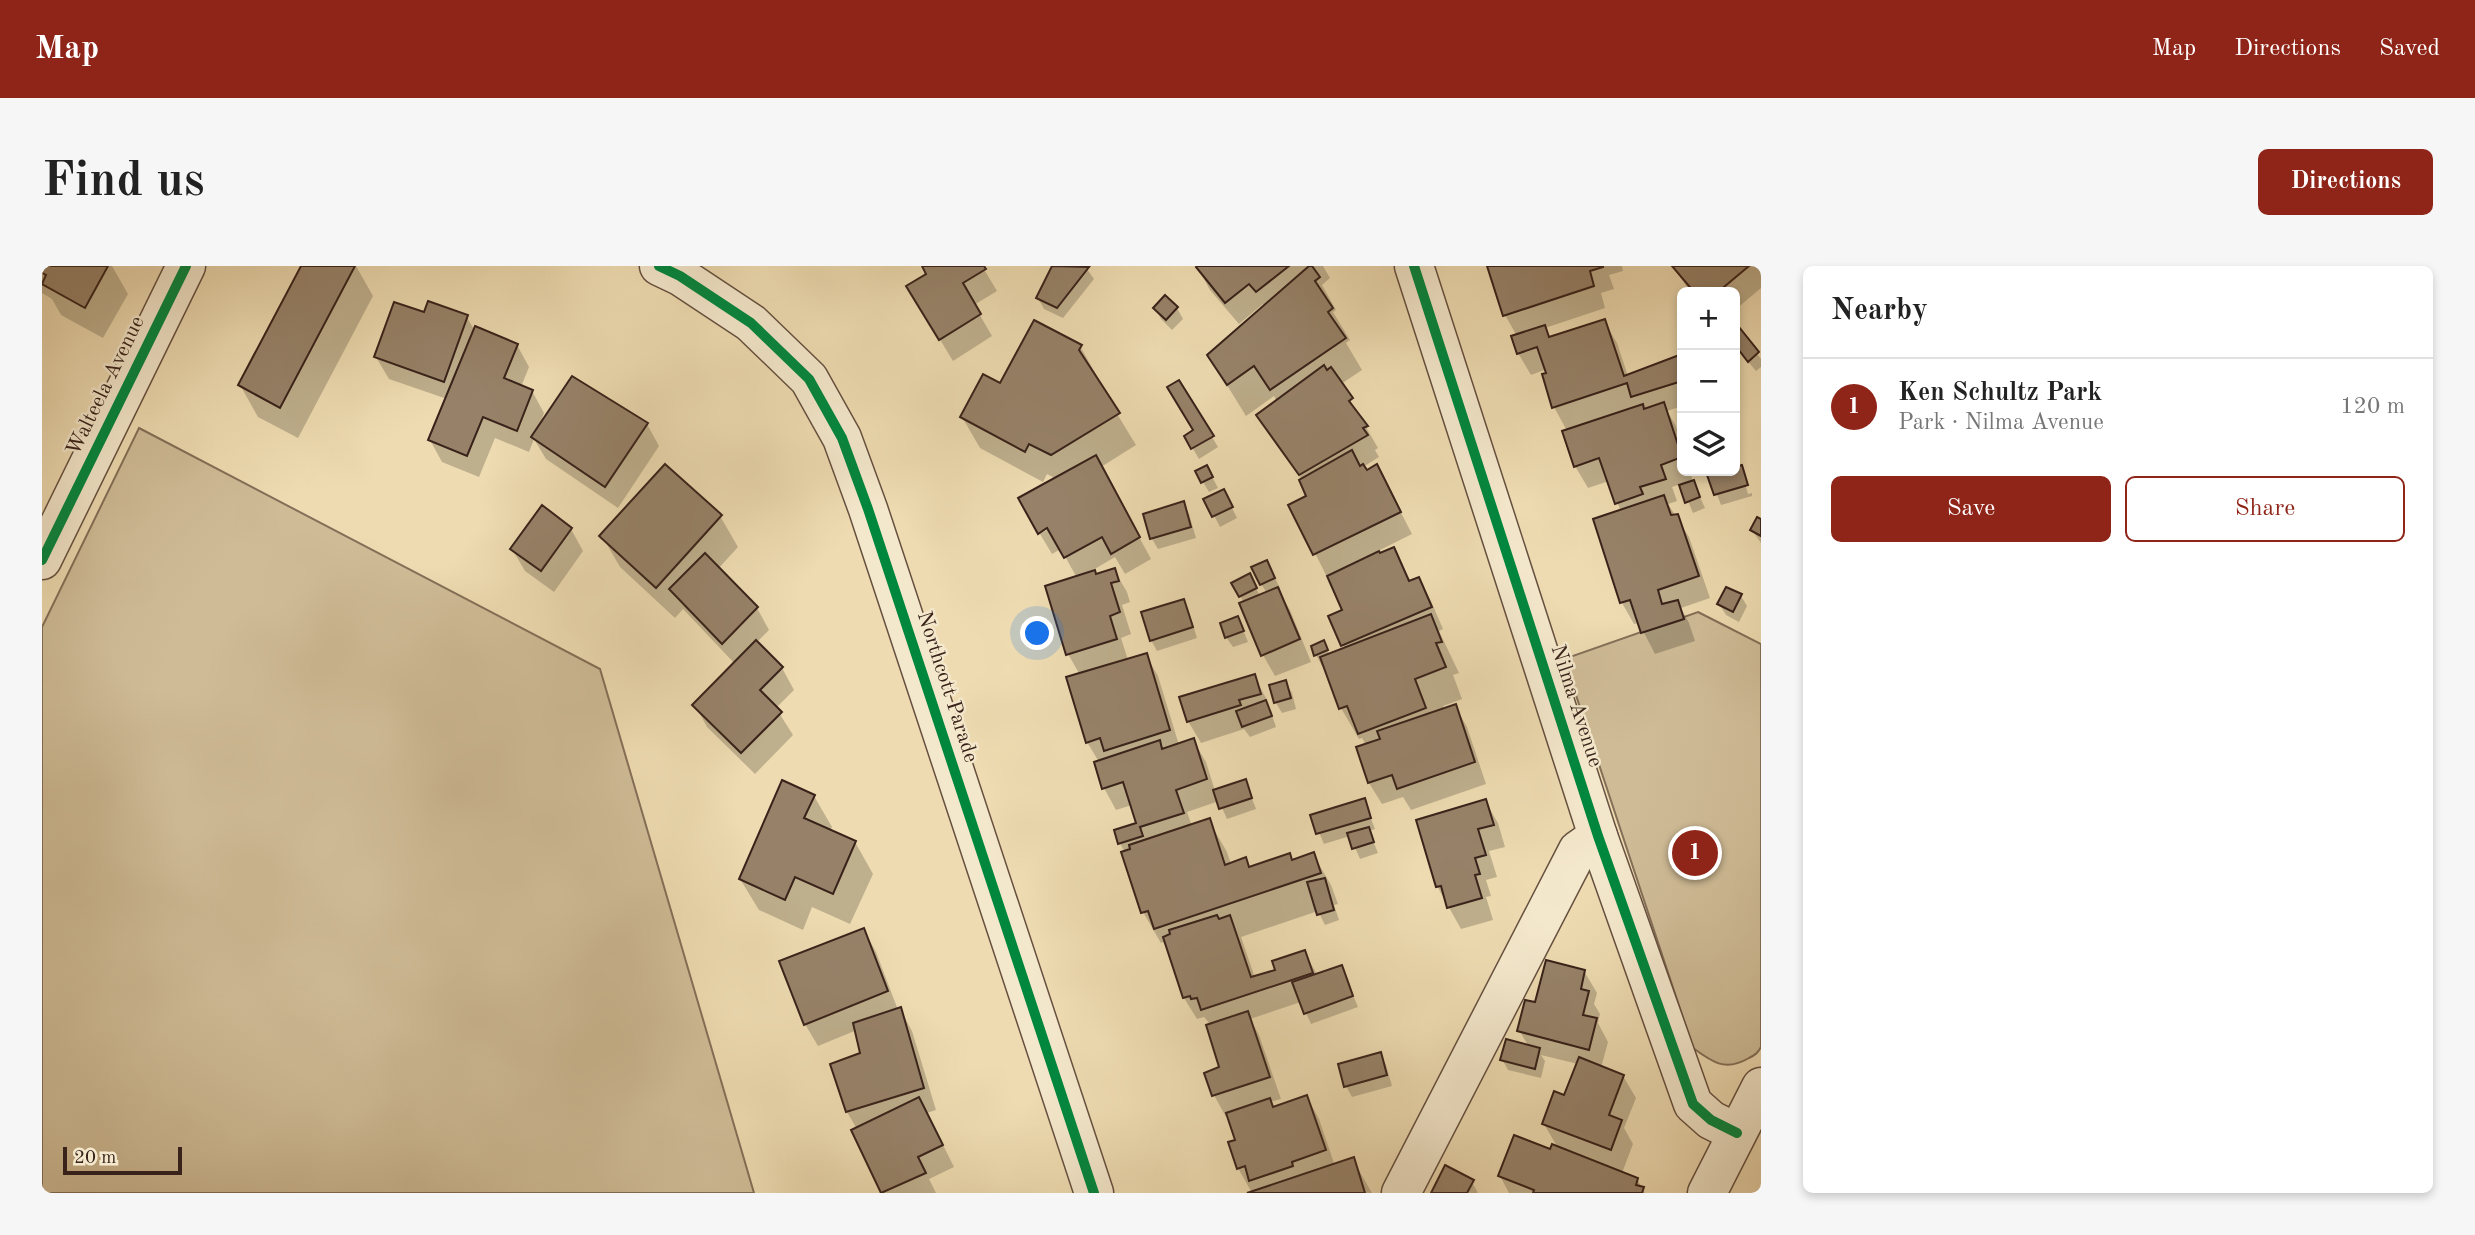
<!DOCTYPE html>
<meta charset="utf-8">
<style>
body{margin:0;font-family:"Old Standard TT",serif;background:#f6f6f6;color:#222}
.controls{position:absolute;right:21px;top:21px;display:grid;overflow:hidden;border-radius:10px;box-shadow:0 4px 10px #0003}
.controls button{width:63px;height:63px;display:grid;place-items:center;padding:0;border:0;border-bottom:2px solid #e0e0e0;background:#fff;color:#222;font:35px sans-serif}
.scale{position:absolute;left:21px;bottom:18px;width:119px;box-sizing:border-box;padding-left:7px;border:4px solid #38221a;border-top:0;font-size:19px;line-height:24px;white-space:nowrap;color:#38221a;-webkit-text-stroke:5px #f4e8cc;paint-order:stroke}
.you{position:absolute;left:996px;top:368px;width:24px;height:24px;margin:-18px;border:5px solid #fff;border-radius:50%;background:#1a73e8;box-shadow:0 0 0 10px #1a73e833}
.badge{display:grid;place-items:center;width:46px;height:46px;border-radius:50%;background:#8f2418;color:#fff;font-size:23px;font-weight:700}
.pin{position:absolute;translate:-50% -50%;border:4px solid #fff;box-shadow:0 2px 7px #0006}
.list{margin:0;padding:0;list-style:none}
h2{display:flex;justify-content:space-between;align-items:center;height:91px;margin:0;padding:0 28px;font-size:30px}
h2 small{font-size:23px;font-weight:400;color:#767676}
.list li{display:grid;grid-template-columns:46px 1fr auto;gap:21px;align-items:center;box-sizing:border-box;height:98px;padding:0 28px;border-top:2px solid #e0e0e0}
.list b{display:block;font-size:26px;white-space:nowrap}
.list p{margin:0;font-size:23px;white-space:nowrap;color:#767676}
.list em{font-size:23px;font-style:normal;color:#767676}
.actions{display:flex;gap:14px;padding:21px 28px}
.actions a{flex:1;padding:16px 0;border:2px solid #8f2418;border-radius:10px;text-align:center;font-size:24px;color:#8f2418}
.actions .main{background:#8f2418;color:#fff}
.icon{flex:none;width:38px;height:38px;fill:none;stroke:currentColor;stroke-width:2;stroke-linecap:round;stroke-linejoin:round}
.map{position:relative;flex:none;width:1719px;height:927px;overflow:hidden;border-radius:10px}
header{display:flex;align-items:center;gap:42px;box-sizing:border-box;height:98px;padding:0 35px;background:#8f2418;color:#fff}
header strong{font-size:33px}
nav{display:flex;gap:38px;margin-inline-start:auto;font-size:24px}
.intro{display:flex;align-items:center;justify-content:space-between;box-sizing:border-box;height:168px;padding:0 42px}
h1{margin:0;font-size:49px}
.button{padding:18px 32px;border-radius:10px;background:#8f2418;color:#fff;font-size:24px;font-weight:700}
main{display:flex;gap:42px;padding:0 42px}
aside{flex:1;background:#fff;border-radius:10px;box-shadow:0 4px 10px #0003}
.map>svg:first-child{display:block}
</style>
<header>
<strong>Map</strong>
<nav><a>Map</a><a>Directions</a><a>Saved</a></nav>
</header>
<div class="intro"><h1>Find us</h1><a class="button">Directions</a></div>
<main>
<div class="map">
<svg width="1719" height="927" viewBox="0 0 1719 927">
<rect width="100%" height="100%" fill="#eedbb1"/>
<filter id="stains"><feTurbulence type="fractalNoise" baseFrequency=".00286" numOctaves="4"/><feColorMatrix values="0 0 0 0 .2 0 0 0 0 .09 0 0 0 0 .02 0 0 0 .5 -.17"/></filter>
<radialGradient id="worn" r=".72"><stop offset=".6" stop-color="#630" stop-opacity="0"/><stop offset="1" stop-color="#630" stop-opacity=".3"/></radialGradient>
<g fill="#cfbc97" stroke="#846f58" stroke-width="2">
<path d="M 97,162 L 558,403 L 712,927 L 0,927 L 0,361 Z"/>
<path d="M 1656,346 L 1719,378 L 1719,781 C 1716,787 1713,789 1707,792 C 1683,806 1670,796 1651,782 L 1522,393 Z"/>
</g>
<g fill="#0003">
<path d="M 0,0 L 70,0 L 86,28 L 61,72 L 19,49 L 10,33 L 0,27 Z"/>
<path d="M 261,0 L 314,0 L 331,30 L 256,172 L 216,151 L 198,119 Z"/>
<path d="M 882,0 L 940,0 L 955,25 L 932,39 L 950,70 L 911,95 L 879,42 L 887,8 Z"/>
<path d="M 1012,0 L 1040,0 L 1045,3 L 1052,13 L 1021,52 L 1002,43 L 996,32 Z"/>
<path d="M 1158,0 L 1281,0 L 1288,12 L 1280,19 L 1294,44 L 1291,46 L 1308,74 L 1304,77 L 1320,104 L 1299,118 L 1336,182 L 1333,184 L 1337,191 L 1321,201 L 1324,206 L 1335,200 L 1370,268 L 1336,285 L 1338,289 L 1352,283 L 1369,316 L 1377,313 L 1389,335 L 1401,363 L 1397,365 L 1417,407 L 1411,409 L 1420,433 L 1401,440 L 1402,443 L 1413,440 L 1425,461 L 1444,518 L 1369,544 L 1361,531 L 1340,538 L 1327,517 L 1316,482 L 1324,479 L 1320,472 L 1317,473 L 1299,442 L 1282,399 L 1280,400 L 1274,389 L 1281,376 L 1288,389 L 1303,383 L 1288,351 L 1302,345 L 1249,239 L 1267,231 L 1260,214 L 1216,149 L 1235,136 L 1232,130 L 1204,150 L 1167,90 L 1223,41 L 1221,38 L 1197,58 L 1168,24 L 1156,2 Z"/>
<path d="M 1450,0 L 1580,0 L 1581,5 L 1567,9 L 1572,23 L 1559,27 L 1563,42 L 1503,62 L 1509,73 L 1562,55 L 1575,77 L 1586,110 L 1640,91 L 1640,140 L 1625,145 L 1634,160 L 1640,179 L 1640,205 L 1649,205 L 1650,214 L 1663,242 L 1651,247 L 1639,218 L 1630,221 L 1635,235 L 1626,238 L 1647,271 L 1668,332 L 1639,342 L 1647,357 L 1653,375 L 1613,388 L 1597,357 L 1592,358 L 1580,337 L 1553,254 L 1579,246 L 1567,215 L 1546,222 L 1533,200 L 1525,165 L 1512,141 L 1505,103 L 1489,109 L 1476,87 L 1475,70 L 1463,49 Z"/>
<path d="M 1631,0 L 1719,0 L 1719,22 L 1693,44 L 1693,26 L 1648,26 Z"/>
<path d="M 1113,42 L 1135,42 L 1141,53 L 1130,64 L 1119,53 Z"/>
<path d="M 383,48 L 424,50 L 433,65 L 475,79 L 487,101 L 479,121 L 490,125 L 502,147 L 498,158 L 605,158 L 617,180 L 576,242 L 504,193 L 492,173 L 487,186 L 453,172 L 437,211 L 400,196 L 388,174 L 405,133 L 347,113 L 334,91 Z"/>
<path d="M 1693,59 L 1719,93 L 1719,101 L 1714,105 L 1693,80 Z"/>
<path d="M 1038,80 L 1056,112 L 1055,115 L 1094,179 L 1059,201 L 1109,293 L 1083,308 L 1073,291 L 1051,304 L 1055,310 L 1072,304 L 1085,326 L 1088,336 L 1080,339 L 1089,368 L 1079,372 L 1086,394 L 1104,389 L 1116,410 L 1137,479 L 1151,474 L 1164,496 L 1173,525 L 1203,515 L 1214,543 L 1185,553 L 1177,535 L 1145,546 L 1150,560 L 1167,555 L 1185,586 L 1189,598 L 1203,594 L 1208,603 L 1247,589 L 1251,595 L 1271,588 L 1289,619 L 1296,638 L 1292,639 L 1297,654 L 1283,659 L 1276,645 L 1199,671 L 1213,712 L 1235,705 L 1262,686 L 1276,710 L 1299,701 L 1316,741 L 1269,758 L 1259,736 L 1208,753 L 1217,769 L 1239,833 L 1228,836 L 1232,843 L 1265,831 L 1277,853 L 1293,900 L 1311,894 L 1330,927 L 1210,927 L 1196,902 L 1196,875 L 1187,850 L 1184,851 L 1172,829 L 1179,802 L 1169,759 L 1162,751 L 1155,753 L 1142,732 L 1128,687 L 1121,676 L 1119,677 L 1101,646 L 1083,587 L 1078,577 L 1096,558 L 1090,539 L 1074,544 L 1062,522 L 1057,496 L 1045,476 L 1038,409 L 1026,388 L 1035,312 L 1019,283 L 1010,288 L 998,268 L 1014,259 L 1014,213 L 1005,208 L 1001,216 L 938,182 L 920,151 L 959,119 Z"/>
<path d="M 1137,116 L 1176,181 L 1157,193 L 1144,171 L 1153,165 Z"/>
<path d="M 1165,201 L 1176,222 L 1167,226 L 1161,216 Z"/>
<path d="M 1699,201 L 1704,210 L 1701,210 L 1706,228 L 1710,227 L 1710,230 L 1679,239 L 1668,210 L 1693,205 L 1693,203 Z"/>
<path d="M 1164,234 L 1187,236 L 1195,252 L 1178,261 Z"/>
<path d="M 1141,237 L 1147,248 L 1154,272 L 1116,283 L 1110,273 L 1103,249 Z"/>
<path d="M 678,250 L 696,281 L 676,303 L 715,342 L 727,364 L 714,377 L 740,402 L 752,424 L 734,442 L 751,469 L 713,508 L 665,461 L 653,439 L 693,398 L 641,343 L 633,352 L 578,301 L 560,270 Z"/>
<path d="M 1719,255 L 1719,277 L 1710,264 Z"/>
<path d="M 529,263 L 541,285 L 512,326 L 483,305 L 470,283 Z"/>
<path d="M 1231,307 L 1238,323 L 1236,324 L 1248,344 L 1269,396 L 1233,410 L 1221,389 L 1202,337 L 1192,318 L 1213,320 L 1218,330 L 1225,327 L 1219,318 Z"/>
<path d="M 1699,330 L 1705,340 L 1697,356 L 1684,349 L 1677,338 Z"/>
<path d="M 1141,335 L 1147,346 L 1155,372 L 1115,385 L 1109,374 Z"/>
<path d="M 1196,352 L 1206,376 L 1191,381 L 1184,371 Z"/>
<path d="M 1212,410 L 1224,432 L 1234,461 L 1208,471 L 1202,463 L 1159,477 L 1146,455 Z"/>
<path d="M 1243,416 L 1250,427 L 1254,443 L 1240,447 L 1234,437 L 1229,421 Z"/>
<path d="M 772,530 L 790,561 L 788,565 L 813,576 L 831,608 L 808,658 L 770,641 L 761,664 L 717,644 L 698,613 Z"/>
<path d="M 1322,535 L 1333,563 L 1327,565 L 1336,587 L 1318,593 L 1308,570 L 1282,578 L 1270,550 Z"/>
<path d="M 1443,535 L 1456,557 L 1463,581 L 1447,585 L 1455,611 L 1444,614 L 1449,630 L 1444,631 L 1451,654 L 1419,663 L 1395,620 Z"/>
<path d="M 822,664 L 834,686 L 856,744 L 858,743 L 870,765 L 894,844 L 885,847 L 912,901 L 887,913 L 894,927 L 841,927 L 811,865 L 815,863 L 805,846 L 820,788 L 815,764 L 776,780 L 763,758 Z"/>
<path d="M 1542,705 L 1555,727 L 1552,738 L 1558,748 L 1556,757 L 1566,776 L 1559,802 L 1581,810 L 1594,832 L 1582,862 L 1591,878 L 1580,907 L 1595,913 L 1603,927 L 1467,927 L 1458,910 L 1516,882 L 1502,858 L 1523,831 L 1536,798 L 1499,789 L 1503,795 L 1499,812 L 1466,804 L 1460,793 L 1487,781 L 1477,764 L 1494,738 Z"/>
<path d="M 1338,788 L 1344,799 L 1350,820 L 1310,831 L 1304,820 Z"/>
<path d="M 1430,916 L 1436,927 L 1391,927 Z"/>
</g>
<g fill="#978269" stroke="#38221a" stroke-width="2">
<path d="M 0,0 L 66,0 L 43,42 L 0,18 L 4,9 L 0,7 Z"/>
<path d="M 259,0 L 313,0 L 238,142 L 196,119 Z"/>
<path d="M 880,0 L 942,0 L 944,3 L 921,17 L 939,48 L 897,74 L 864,20 L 884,8 Z"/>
<path d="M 1010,0 L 1047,1 L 1015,42 L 994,32 Z"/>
<path d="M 1155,0 L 1247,0 L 1214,26 L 1207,18 L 1183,37 L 1154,1 Z"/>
<path d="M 1267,0 L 1270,0 L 1278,11 L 1273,15 L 1291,42 L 1286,46 L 1304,72 L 1228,124 L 1212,100 L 1185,119 L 1165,89 Z"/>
<path d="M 1445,0 L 1561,0 L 1561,1 L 1548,5 L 1552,20 L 1461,50 Z"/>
<path d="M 1630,0 L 1707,0 L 1676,26 L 1652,26 Z"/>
<path d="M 1123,29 L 1136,41 L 1124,54 L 1111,42 Z"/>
<path d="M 386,35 L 426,49 L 402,116 L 332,91 L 352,36 L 382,46 Z"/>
<path d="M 1563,53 L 1582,110 L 1640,88 L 1640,115 L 1589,131 L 1585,117 L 1510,142 L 1500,108 L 1504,107 L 1495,81 L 1475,88 L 1469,70 L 1503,59 L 1507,71 Z"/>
<path d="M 992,54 L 1040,79 L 1037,84 L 1078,147 L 1009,189 L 987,178 L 983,186 L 918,151 L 941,108 L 958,117 Z"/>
<path d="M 1693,56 L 1717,86 L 1706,96 L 1693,79 Z"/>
<path d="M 433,60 L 476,78 L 462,112 L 491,124 L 475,165 L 441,151 L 425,190 L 386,174 Z"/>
<path d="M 1282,99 L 1285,104 L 1289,101 L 1311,132 L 1307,135 L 1326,160 L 1321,162 L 1326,169 L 1257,209 L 1214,149 Z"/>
<path d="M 530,110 L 606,157 L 563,221 L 489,171 Z"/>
<path d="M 1137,114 L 1172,170 L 1149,183 L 1142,170 L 1151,164 L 1125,121 Z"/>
<path d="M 1622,136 L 1640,191 L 1619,199 L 1624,213 L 1598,221 L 1601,228 L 1573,238 L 1557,192 L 1532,201 L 1520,165 L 1601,138 L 1602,143 Z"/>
<path d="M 1310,184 L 1318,200 L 1321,198 L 1325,204 L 1335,198 L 1359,246 L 1271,289 L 1246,239 L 1264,230 L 1257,214 Z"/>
<path d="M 1054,189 L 1098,271 L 1069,288 L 1060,271 L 1022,292 L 1005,262 L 996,268 L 976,232 Z"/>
<path d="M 623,198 L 680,249 L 614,322 L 557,270 Z"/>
<path d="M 1165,199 L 1171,211 L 1159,217 L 1153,205 Z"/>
<path d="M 1700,199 L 1706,219 L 1672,229 L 1665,209 L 1680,205 L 1693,205 L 1693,201 Z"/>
<path d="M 1652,214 L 1658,231 L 1643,237 L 1637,219 Z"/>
<path d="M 1182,223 L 1191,241 L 1170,251 L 1161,233 Z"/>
<path d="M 1622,229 L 1629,249 L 1636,248 L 1657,310 L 1616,324 L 1620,338 L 1636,334 L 1642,353 L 1599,367 L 1588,334 L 1578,337 L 1551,253 Z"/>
<path d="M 1142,235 L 1149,261 L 1108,273 L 1101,248 Z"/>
<path d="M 500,239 L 530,262 L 499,305 L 468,283 Z"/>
<path d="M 1715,251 L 1719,253 L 1719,270 L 1708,264 Z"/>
<path d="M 1352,281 L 1367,315 L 1377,311 L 1390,341 L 1299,380 L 1286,350 L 1300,344 L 1285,310 L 1337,285 L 1338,287 Z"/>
<path d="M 663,287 L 716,341 L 680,378 L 627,323 Z"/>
<path d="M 1225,294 L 1233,312 L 1218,319 L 1209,301 Z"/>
<path d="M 1073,302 L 1077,315 L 1069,317 L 1078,346 L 1068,350 L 1075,373 L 1024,389 L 1003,320 L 1053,304 L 1054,308 Z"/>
<path d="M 1208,307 L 1215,322 L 1197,331 L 1189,317 Z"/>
<path d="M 1236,321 L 1258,373 L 1219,390 L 1197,337 Z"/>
<path d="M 1684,321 L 1700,328 L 1691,346 L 1675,338 Z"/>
<path d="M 1142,333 L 1151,361 L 1108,375 L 1099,346 Z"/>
<path d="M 1389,348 L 1400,376 L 1394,377 L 1404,401 L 1373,413 L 1384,442 L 1316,468 L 1305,440 L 1297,443 L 1278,391 Z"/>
<path d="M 1196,350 L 1202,365 L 1183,372 L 1178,357 Z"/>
<path d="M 714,374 L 741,401 L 718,424 L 740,446 L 699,487 L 650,439 Z"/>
<path d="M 1282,374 L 1286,384 L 1272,390 L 1269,380 Z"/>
<path d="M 1105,387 L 1128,464 L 1062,485 L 1058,472 L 1044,477 L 1024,411 Z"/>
<path d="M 1213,408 L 1219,428 L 1197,434 L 1199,439 L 1145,456 L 1137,431 Z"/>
<path d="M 1244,414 L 1249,432 L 1232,437 L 1227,419 Z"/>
<path d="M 1224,434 L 1230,450 L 1200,461 L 1194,445 Z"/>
<path d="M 1414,438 L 1433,496 L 1355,523 L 1350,509 L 1326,517 L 1314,481 L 1338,473 L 1335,465 Z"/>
<path d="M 1152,472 L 1165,513 L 1134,524 L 1142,547 L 1098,561 L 1101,570 L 1076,578 L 1072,564 L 1094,557 L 1081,516 L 1060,523 L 1052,496 L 1118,474 L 1120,483 Z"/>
<path d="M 1204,513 L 1210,532 L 1177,543 L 1171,524 Z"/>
<path d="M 740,514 L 773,529 L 762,552 L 814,575 L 791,628 L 753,611 L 743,634 L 697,613 Z"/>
<path d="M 1323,532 L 1329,552 L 1274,568 L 1268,549 Z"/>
<path d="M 1444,533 L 1452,559 L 1436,563 L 1444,589 L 1433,592 L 1438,608 L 1433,609 L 1440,632 L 1405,642 L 1399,620 L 1394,621 L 1374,554 Z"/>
<path d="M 1168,552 L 1183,599 L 1204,591 L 1207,601 L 1248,587 L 1250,594 L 1272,586 L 1279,607 L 1112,663 L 1106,645 L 1099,647 L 1079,586 L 1088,583 L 1087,579 Z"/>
<path d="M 1327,561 L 1332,576 L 1310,583 L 1305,567 Z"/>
<path d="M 1283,612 L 1292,644 L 1275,649 L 1265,616 Z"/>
<path d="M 1175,649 L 1177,653 L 1188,649 L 1209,711 L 1233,704 L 1230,695 L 1263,684 L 1271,707 L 1159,744 L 1155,732 L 1149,733 L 1148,730 L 1141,732 L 1121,671 L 1128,668 L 1127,664 Z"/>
<path d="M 822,662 L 846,725 L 762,759 L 737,695 Z"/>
<path d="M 1504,694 L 1543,704 L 1539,723 L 1547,725 L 1541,749 L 1555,752 L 1547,784 L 1475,765 L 1483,734 L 1493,736 Z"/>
<path d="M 1300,699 L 1311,730 L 1262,748 L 1250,716 Z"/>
<path d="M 859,741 L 882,822 L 804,846 L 788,798 L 818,787 L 811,757 Z"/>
<path d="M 1206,745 L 1228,811 L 1170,830 L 1162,807 L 1177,801 L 1164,759 Z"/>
<path d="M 1464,773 L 1498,782 L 1493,803 L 1458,794 Z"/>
<path d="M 1339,786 L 1345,809 L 1302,821 L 1296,798 Z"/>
<path d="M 1537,791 L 1582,809 L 1567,849 L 1580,854 L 1569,884 L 1500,858 L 1512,825 L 1522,829 Z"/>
<path d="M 1265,829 L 1284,884 L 1250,896 L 1251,900 L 1207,915 L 1203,900 L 1195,903 L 1186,876 L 1193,874 L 1184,847 L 1228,832 L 1231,841 Z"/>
<path d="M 877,831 L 901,879 L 876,891 L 884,907 L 839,927 L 809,864 Z"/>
<path d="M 1472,869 L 1508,883 L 1510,878 L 1596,912 L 1594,919 L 1602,921 L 1600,927 L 1491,927 L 1492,924 L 1456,910 Z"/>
<path d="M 1312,891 L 1323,927 L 1205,927 Z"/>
<path d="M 1403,899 L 1432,914 L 1425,927 L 1389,927 Z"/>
</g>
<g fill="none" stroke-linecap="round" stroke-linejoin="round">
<g stroke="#665040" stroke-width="41">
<g id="minor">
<path d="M 617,0 L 638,10 L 709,57 L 767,113 L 800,172 L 826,243 L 1052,927"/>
<path d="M 1372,0 L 1556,570 L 1651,838 L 1669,854 L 1695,867"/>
<path d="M 0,294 L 144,0"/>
<path d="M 1359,927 L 1536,584 L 1556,570"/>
<path d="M 1665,927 L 1719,821"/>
</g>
</g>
<use href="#minor" stroke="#f4e8cc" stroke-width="38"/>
<g stroke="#f4e8cc" stroke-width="15">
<g id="cycleway">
<path d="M 617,0 L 638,10 L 709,57 L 767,113 L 800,172 L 826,243 L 1052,927"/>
<path d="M 1372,0 L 1556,570 L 1651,838 L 1669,854 L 1695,867"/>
<path d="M 0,294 L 144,0"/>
</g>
</g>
<use href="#cycleway" stroke="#00873e" stroke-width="10"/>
</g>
<g text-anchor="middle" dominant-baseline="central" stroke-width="5" stroke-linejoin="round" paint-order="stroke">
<g font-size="21" fill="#38221a" stroke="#f4e8cc">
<text transform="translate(64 120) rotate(-64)">Walteela Avenue</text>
<text transform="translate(905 421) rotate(72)">Northcott Parade</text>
<text transform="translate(1534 440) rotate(72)">Nilma Avenue</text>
</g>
</g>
<rect width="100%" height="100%" filter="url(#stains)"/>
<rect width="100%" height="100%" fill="url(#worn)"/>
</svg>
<div class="controls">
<button>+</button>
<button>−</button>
<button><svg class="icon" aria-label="layers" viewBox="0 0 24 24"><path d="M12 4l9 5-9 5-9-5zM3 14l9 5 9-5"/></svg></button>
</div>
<div class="scale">20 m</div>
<div class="you"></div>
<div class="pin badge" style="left:1653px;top:587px">1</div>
</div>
<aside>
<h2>Nearby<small></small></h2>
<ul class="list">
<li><span class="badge">1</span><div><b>Ken Schultz Park</b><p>Park · Nilma Avenue</p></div><em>120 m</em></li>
</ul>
<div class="actions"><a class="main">Save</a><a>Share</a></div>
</aside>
</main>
